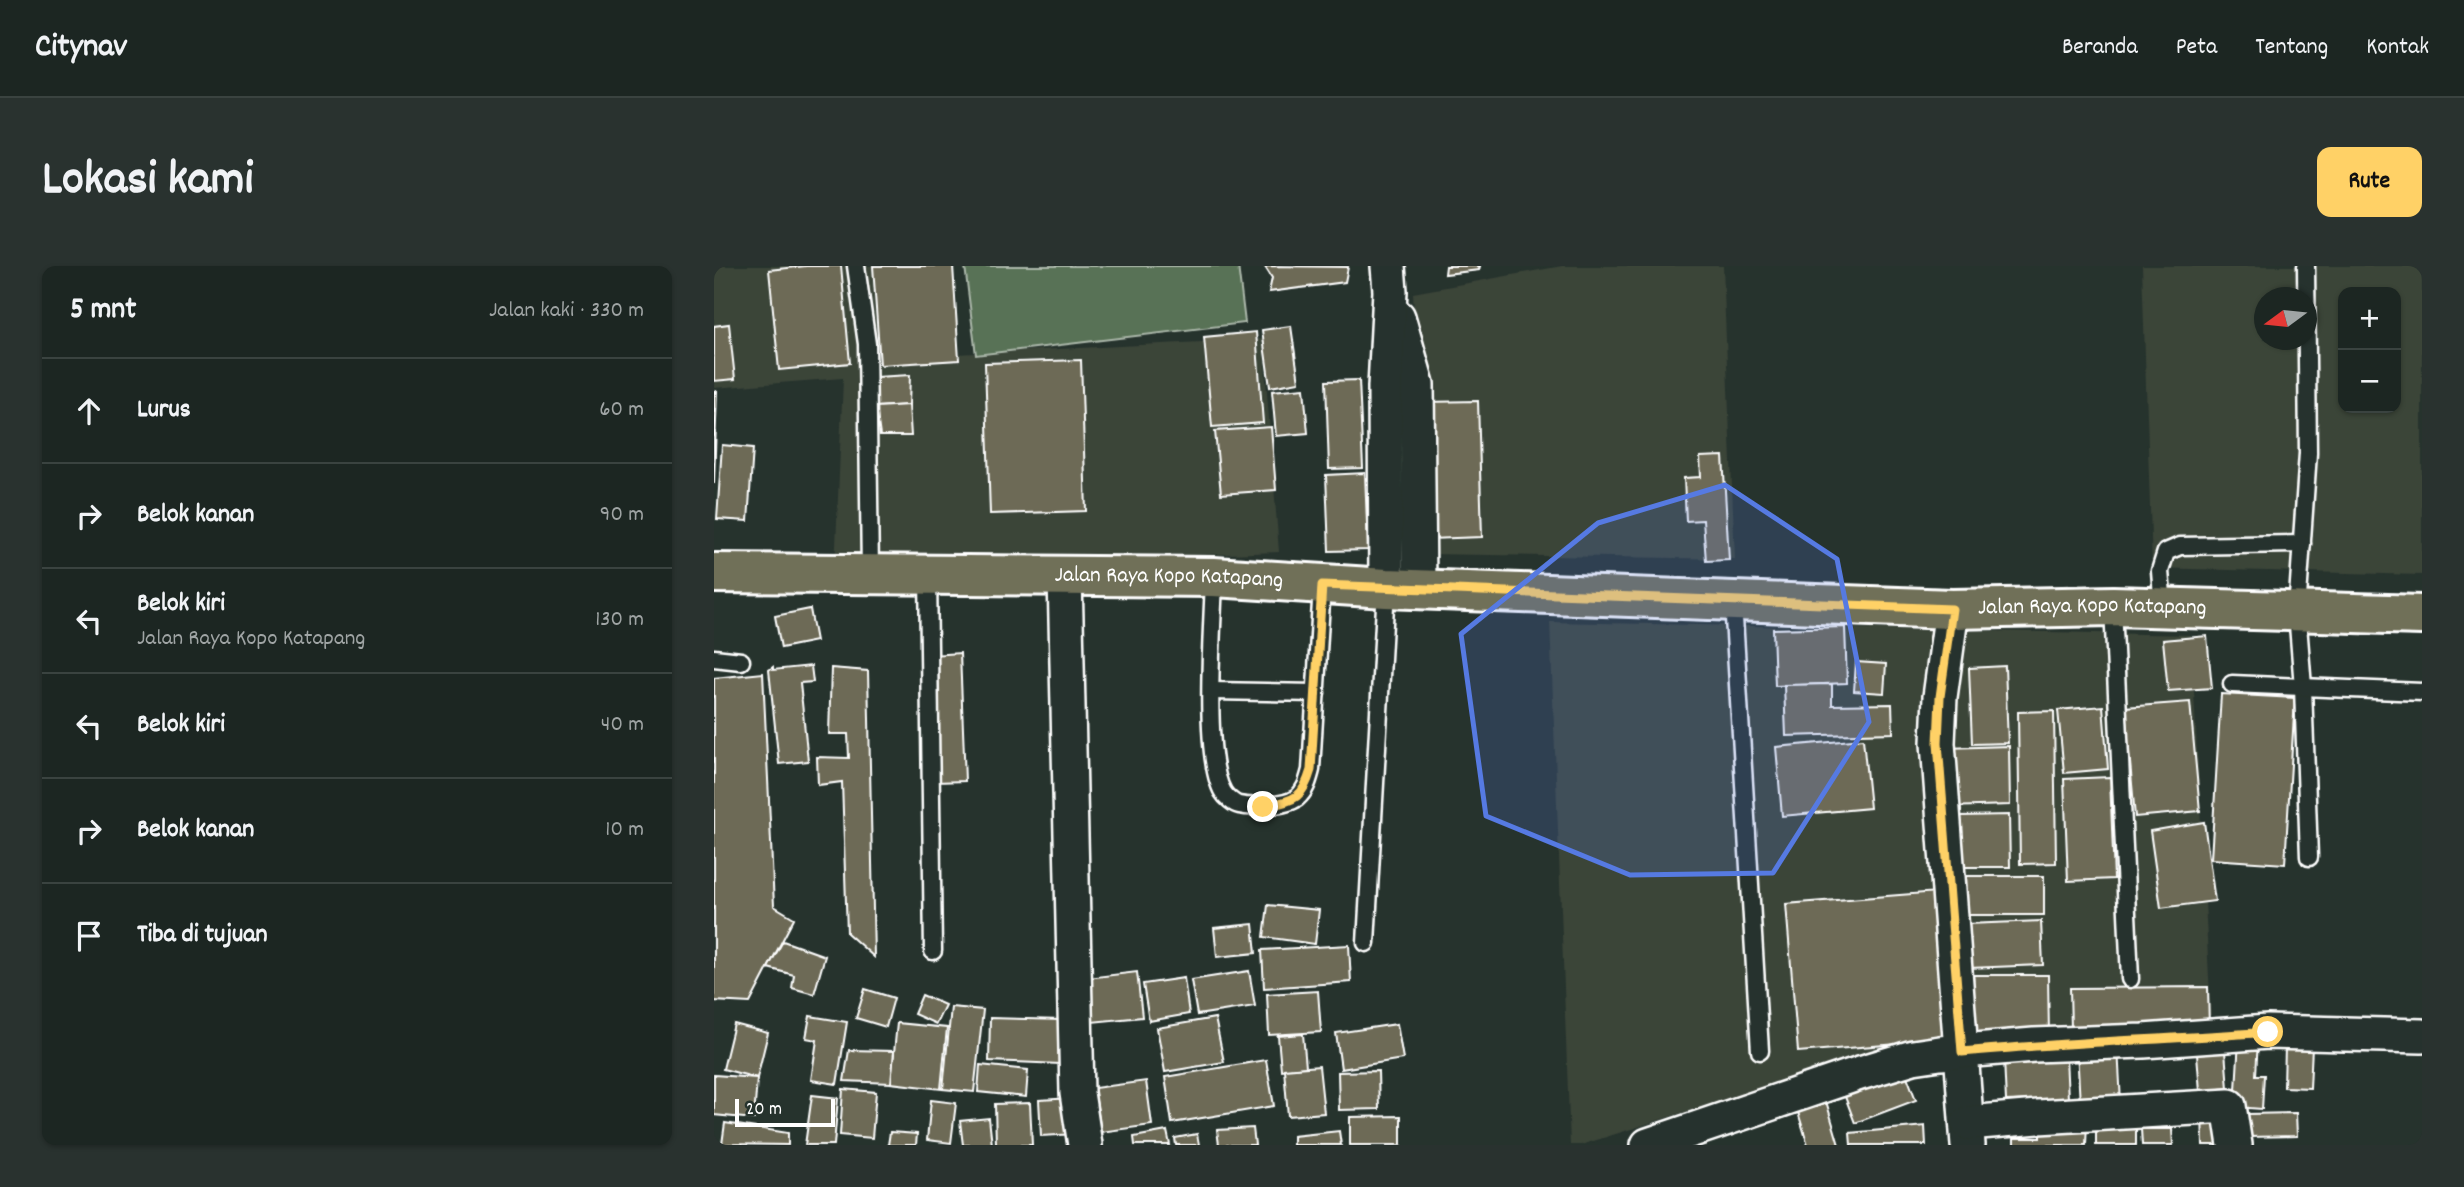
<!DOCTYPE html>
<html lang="id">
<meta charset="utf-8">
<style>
body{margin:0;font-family:Dekko,sans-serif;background:#29322f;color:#f1f3f6}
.controls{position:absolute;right:21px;top:21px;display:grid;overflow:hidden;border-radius:14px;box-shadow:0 2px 5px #0004}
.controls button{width:63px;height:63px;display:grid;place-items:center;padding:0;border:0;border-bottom:2px solid #3a4340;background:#1c2622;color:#f1f3f6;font:35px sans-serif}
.compass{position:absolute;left:1540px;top:21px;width:63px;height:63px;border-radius:50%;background:#1c2622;box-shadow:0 2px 5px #0004;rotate:255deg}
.scale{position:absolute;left:21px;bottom:18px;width:100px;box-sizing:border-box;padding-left:7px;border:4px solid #fff;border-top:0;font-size:19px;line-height:24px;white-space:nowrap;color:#fff;-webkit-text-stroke:5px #26332d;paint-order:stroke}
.stop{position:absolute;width:21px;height:21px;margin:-16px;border:5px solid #ffd166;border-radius:50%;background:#fff}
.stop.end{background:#ffd166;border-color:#fff;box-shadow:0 2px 7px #0008}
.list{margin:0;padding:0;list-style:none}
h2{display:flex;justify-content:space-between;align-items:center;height:91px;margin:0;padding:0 28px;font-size:30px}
h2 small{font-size:23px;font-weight:400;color:#a0a5a5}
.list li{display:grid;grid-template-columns:46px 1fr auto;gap:21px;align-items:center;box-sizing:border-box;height:105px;padding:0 28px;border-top:2px solid #3a4340}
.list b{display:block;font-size:26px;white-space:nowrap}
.list p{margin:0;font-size:23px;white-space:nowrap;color:#a0a5a5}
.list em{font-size:23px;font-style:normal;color:#a0a5a5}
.icon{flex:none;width:38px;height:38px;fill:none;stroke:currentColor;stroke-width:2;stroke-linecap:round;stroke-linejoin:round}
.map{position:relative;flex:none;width:1708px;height:879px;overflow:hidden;border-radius:14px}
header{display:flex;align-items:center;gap:42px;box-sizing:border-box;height:98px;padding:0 35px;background:#1c2622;border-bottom:2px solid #3a4340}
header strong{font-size:33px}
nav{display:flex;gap:38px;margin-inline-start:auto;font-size:24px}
.intro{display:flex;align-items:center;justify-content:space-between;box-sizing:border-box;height:168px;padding:0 42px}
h1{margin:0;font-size:49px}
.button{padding:18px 32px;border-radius:14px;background:#ffd166;color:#111;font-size:24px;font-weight:700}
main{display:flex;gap:42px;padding:0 42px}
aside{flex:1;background:#1c2622;border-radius:14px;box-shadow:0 2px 5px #0004}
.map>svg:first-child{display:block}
</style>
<header>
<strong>Citynav</strong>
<nav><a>Beranda</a><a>Peta</a><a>Tentang</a><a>Kontak</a></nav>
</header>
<div class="intro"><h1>Lokasi kami</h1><a class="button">Rute</a></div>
<main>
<aside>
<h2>5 mnt<small>Jalan kaki · 330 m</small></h2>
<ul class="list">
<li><svg class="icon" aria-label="ahead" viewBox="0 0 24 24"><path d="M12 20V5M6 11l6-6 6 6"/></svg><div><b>Lurus</b></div><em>60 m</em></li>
<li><svg class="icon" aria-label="right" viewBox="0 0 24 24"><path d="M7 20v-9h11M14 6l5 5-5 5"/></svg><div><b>Belok kanan</b></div><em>90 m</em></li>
<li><svg class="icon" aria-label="left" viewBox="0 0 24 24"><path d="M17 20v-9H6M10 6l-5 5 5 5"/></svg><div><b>Belok kiri</b><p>Jalan Raya Kopo Katapang</p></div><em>130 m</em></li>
<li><svg class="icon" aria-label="left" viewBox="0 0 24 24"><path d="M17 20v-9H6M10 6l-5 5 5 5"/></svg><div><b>Belok kiri</b></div><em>40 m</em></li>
<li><svg class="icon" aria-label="right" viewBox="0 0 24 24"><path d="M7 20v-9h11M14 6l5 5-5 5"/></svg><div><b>Belok kanan</b></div><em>10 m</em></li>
<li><svg class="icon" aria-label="arrive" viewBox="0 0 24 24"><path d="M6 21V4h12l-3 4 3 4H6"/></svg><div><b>Tiba di tujuan</b></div></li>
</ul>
</aside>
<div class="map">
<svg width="1708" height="879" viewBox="0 0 1708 879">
<rect width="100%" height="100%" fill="#26332d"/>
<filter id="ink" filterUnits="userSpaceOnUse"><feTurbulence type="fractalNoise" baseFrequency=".0143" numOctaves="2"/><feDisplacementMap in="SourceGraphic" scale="14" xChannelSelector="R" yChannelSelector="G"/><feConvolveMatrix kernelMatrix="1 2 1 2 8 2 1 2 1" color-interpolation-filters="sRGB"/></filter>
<g filter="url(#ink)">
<g fill="#3b4439" fill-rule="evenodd">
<path d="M 0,0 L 231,0 L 241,88 L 549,73 L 565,286 L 121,303 L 129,112 L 0,122 Z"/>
<path d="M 848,0 L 1009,0 L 1021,293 L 713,288 L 699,27 Z"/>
<path d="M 1428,0 L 1708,0 L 1708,309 L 1438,302 ZM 1629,26 L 1682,26 L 1682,142 L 1629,142 ZM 1550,32 L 1592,32 L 1592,74 L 1550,74 Z"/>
<path d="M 836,356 L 1477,369 L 1497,749 L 1197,774 L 867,879 L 856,879 Z"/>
</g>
<path fill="#597257" stroke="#acb8ab" stroke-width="2" d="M 251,0 L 524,0 L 531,57 L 262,89 Z"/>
<g fill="#6d6b56" stroke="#fff" stroke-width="2">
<path d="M 92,0 L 127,0 L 136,97 L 65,104 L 55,4 Z"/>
<path d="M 159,0 L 239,0 L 245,94 L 166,99 Z"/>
<path d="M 732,0 L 766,0 L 765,4 L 731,8 Z"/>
<path d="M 551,1 L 554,0 L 634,1 L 631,16 L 555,26 L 558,12 Z"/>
<path d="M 15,58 L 21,113 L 0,115 L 0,60 Z"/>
<path d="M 577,60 L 585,116 L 556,121 L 548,64 Z"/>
<path d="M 542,66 L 549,157 L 498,161 L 490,71 Z"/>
<path d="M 367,94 L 372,245 L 276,248 L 271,97 Z"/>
<path d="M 196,109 L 195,139 L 162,141 L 162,111 Z"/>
<path d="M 645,114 L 649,202 L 615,203 L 612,115 Z"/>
<path d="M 590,122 L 594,167 L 562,170 L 558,125 Z"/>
<path d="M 0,125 L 3,125 L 0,218 Z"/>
<path d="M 764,135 L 768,271 L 715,273 L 711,136 Z"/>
<path d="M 195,139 L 197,170 L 166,170 L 162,141 Z"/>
<path d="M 557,161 L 562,224 L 507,228 L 501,165 Z"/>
<path d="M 8,179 L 39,182 L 34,255 L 3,253 Z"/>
<path d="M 1009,190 L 1015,294 L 992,295 L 989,254 L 972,255 L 970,212 L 987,211 L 986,191 Z"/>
<path d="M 651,207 L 654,284 L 615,285 L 612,209 Z"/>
<path d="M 96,343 L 102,375 L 67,382 L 61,350 Z"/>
<path d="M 1131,361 L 1133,417 L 1061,420 L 1059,363 Z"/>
<path d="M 1493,370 L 1498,422 L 1454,425 L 1449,374 Z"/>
<path d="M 246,387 L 251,515 L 222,516 L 218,389 Z"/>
<path d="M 1142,396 L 1172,398 L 1170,427 L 1140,425 Z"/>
<path d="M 97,400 L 99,416 L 86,417 L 94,495 L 65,498 L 55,404 L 59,401 L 59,404 Z"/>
<path d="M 1291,400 L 1294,477 L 1258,478 L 1255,402 Z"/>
<path d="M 117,402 L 154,405 L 160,691 L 133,667 L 128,516 L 104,519 L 103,491 L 135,492 L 134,468 L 115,468 Z"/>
<path d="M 49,407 L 60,640 L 80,652 L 36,737 L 0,735 L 0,412 Z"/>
<path d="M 1118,418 L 1118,439 L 1178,438 L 1179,467 L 1072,470 L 1070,419 Z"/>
<path d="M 1507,428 L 1581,432 L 1571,598 L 1497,593 Z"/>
<path d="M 1476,436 L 1486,545 L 1421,551 L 1411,441 Z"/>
<path d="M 1389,440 L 1394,503 L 1350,507 L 1344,444 Z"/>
<path d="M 1340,445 L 1342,597 L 1306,598 L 1304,446 Z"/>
<path d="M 1149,473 L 1156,542 L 1068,550 L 1062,481 Z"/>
<path d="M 1295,480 L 1296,539 L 1233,541 L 1232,482 Z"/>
<path d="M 1396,511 L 1400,613 L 1354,615 L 1350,513 Z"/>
<path d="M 1295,549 L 1296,601 L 1247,601 L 1246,550 Z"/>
<path d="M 1490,556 L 1501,635 L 1447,642 L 1436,565 Z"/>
<path d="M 1252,610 L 1330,610 L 1330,649 L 1253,649 Z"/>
<path d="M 1223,626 L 1234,774 L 1084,786 L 1072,638 Z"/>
<path d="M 554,639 L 605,644 L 601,678 L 550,671 Z"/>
<path d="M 1327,655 L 1329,699 L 1255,702 L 1253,658 Z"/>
<path d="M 539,658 L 542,687 L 503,691 L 500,662 Z"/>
<path d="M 69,675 L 111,690 L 100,728 L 78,722 L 80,709 L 54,702 Z"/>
<path d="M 635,679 L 637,716 L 550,722 L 548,684 Z"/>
<path d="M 535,705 L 541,740 L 483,749 L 477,714 Z"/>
<path d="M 423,706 L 428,751 L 378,756 L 373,712 Z"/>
<path d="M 1259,709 L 1334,709 L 1335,770 L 1260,770 Z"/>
<path d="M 470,712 L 475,748 L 435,755 L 429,718 Z"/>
<path d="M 1494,721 L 1495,761 L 1357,763 L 1356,722 Z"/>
<path d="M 151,723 L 180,732 L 172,761 L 142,752 Z"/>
<path d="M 604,725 L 607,766 L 555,769 L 553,728 Z"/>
<path d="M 208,729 L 231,739 L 222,758 L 200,748 Z"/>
<path d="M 237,741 L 269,744 L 260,826 L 229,823 Z"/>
<path d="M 96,750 L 133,756 L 123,818 L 97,814 L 103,774 L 92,772 Z"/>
<path d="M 276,752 L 348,754 L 346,798 L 275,795 Z"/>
<path d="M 501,752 L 510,796 L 451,806 L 443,762 Z"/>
<path d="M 183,757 L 233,762 L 227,823 L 177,817 Z"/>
<path d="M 20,758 L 54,767 L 43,812 L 9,803 Z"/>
<path d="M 683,758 L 689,793 L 627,803 L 622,767 Z"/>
<path d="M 589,768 L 592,801 L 567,804 L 564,770 Z"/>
<path d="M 1510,773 L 1514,822 L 1486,825 L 1482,776 Z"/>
<path d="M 1525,773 L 1544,774 L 1542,809 L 1550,809 L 1548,843 L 1521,841 Z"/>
<path d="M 1571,780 L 1598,781 L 1596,822 L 1570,821 Z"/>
<path d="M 1404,781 L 1407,837 L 1366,839 L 1363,783 Z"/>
<path d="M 135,784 L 180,785 L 177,817 L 130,815 Z"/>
<path d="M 1352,791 L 1354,833 L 1292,835 L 1290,793 Z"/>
<path d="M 552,794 L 560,840 L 458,857 L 451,811 Z"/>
<path d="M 1188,797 L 1202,834 L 1141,857 L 1127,820 Z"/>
<path d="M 266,799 L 314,804 L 312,831 L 264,826 Z"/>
<path d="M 605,800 L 610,847 L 574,850 L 570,803 Z"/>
<path d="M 664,805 L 665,843 L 625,844 L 624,806 Z"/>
<path d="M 0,809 L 43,812 L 40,853 L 0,849 Z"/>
<path d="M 432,815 L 438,859 L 387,866 L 380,822 Z"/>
<path d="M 129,823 L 162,826 L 158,872 L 126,869 Z"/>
<path d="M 98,829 L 124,832 L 120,879 L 91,879 Z"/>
<path d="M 359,832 L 362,868 L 327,870 L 325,834 Z"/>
<path d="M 217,834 L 242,837 L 237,877 L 213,874 Z"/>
<path d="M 1112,835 L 1125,879 L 1094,879 L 1083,843 Z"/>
<path d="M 316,837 L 318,879 L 282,879 L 281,838 Z"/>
<path d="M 1512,846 L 1513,879 L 1489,879 L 1488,847 Z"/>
<path d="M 1582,847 L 1583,870 L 1534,871 L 1533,848 Z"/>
<path d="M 687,850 L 687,879 L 636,879 L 636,851 Z"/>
<path d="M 275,852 L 278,879 L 249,879 L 246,855 Z"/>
<path d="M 1326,856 L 1373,856 L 1372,879 L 1300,879 L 1300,872 L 1326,872 Z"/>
<path d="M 11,857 L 74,867 L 74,879 L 8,878 Z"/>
<path d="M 1422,857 L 1422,879 L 1382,879 L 1382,858 Z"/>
<path d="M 1211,860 L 1212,879 L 1137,879 L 1136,867 Z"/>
<path d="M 539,862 L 541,879 L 505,879 L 503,864 Z"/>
<path d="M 1427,863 L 1458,863 L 1459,879 L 1428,879 Z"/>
<path d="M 453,865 L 456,879 L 421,879 L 420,871 Z"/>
<path d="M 625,865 L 627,879 L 579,879 L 579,870 Z"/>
<path d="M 176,866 L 203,868 L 202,879 L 174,879 Z"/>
<path d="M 483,868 L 485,879 L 462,879 L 461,872 Z"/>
</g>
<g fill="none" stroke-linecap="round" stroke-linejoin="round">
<g stroke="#fff" stroke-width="21">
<g id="lane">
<path d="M 142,0 L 153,78 L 156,307"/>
<path d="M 1592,0 L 1594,187 L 1583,346 L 1589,421 L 1595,591"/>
<path d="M 214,308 L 219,685"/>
<path d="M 500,311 C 499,358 488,490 509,526 C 512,531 520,538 525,539 C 538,542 572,540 583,532 C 592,524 594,515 597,504 L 608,319"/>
<path d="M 1019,335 L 1046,785"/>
<path d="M 1399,340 L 1416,713"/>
<path d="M 1449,341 L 1446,305 L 1452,286 L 1466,280 L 1588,278"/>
<path d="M 0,392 L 27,395"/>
<path d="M 1518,418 L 1708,426"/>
<path d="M 498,425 L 602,427"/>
<path d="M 652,677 L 672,322"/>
</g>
</g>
<g stroke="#fff" stroke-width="38">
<g id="street">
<path d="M 684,51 L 703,118 L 705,322"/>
<path d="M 351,311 L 363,827 L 371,879"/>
<path d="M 672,322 L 671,121 L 676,25 L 674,0"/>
<path d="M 1238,343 L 1226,431 L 1224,477 L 1254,879"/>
<path d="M 1254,857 L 1324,851 L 1515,840 L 1521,879"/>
<path d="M 934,879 L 1146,807 L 1199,791 L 1226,787 L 1320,779 L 1429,775 L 1554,766 L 1708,770"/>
</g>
</g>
<g stroke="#fff" stroke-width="44">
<g id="primary">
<path id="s1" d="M 0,307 L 500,311 L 672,322 L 1238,343 L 1399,340 L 1708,349"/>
</g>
</g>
<use href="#lane" stroke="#26332d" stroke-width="16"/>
<use href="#street" stroke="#26332d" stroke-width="33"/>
<use href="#primary" stroke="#706f59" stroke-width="38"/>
</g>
</g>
<g fill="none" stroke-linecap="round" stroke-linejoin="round" filter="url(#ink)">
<path stroke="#ffd166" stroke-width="9" d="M 549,541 C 579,534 588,535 597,504 L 608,319 L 1238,343 L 1226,431 L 1224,477 L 1248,786 C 1350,776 1452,774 1554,766"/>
</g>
<path fill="#567ae2" fill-opacity="0.2" stroke="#567ae2" stroke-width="5" stroke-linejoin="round" d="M 1011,219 L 1123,293 L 1155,456 L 1059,607 L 916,609 L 772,550 L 747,368 L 884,257 Z"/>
<g text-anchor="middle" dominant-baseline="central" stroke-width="7" stroke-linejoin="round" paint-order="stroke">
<g font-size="23" fill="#fff" stroke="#26332d">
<text stroke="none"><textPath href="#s1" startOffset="455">Jalan Raya Kopo Katapang</textPath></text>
<text stroke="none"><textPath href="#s1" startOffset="1379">Jalan Raya Kopo Katapang</textPath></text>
</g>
</g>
</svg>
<div class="controls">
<button>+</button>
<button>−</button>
</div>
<svg class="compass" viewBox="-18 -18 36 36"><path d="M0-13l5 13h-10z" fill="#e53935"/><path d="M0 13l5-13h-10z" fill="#a0a5a5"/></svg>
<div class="scale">20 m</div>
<div class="stop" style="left:1554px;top:766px"></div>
<div class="stop end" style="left:549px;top:541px"></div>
</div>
</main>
